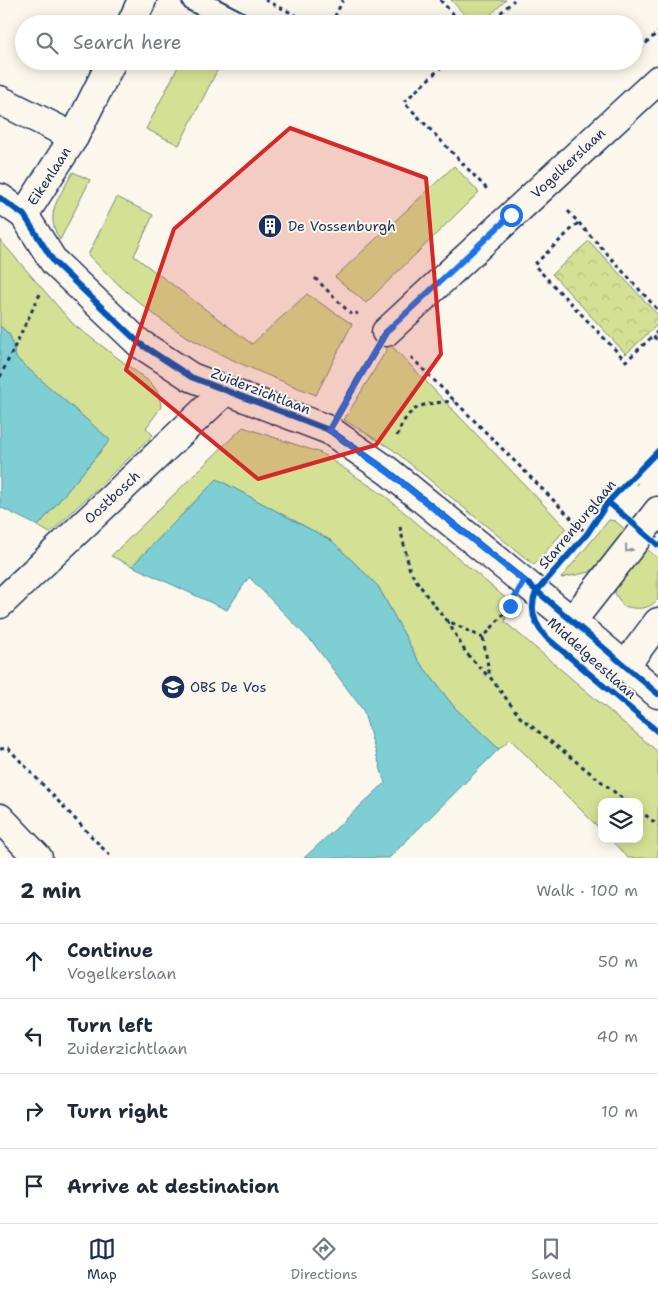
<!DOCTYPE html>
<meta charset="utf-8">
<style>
body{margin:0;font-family:"Shantell Sans",sans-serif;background:#f2f2f3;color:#1f2937}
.controls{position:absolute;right:15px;bottom:15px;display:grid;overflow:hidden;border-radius:10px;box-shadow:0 2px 12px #0003}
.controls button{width:45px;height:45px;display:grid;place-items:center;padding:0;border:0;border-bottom:1px solid #e0e1e3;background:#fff;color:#1f2937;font:25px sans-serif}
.stop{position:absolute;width:15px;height:15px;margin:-11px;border:4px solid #1a73e8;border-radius:50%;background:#fff}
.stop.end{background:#1a73e8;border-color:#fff;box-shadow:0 1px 5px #0008}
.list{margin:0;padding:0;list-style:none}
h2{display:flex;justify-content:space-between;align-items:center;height:65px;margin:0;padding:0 20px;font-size:21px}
h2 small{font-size:16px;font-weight:400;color:#747a83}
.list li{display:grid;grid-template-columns:32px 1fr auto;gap:15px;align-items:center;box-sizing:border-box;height:75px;padding:0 20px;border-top:1px solid #e0e1e3}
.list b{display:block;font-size:19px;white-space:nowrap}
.list p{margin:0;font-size:16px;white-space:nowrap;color:#747a83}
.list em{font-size:16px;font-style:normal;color:#747a83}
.icon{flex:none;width:28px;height:28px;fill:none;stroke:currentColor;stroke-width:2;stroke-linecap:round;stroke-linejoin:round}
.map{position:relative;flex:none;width:658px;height:858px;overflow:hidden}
.search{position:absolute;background:#fff;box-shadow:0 2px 12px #0003;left:15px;right:15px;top:15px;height:55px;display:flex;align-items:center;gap:12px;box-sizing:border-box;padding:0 18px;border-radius:28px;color:#747a83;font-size:19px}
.sheet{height:365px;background:#fff}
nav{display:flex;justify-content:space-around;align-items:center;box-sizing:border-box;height:70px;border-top:1px solid #e0e1e3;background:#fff;font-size:14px;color:#747a83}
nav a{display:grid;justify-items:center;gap:2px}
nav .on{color:#1b2f5e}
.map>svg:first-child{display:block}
</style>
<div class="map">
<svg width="658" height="858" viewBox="0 0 658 858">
<defs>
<pattern id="park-crowns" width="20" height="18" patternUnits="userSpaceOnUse" patternTransform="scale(1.25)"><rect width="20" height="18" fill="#d4e194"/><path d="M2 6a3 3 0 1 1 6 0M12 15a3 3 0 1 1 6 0" fill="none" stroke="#b5c182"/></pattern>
</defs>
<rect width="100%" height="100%" fill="#fbf7ec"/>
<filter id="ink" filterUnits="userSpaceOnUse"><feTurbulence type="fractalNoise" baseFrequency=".02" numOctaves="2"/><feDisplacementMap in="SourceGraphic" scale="10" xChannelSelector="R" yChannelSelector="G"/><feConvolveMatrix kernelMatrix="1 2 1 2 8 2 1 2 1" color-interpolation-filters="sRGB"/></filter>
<g filter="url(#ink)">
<g fill="#d4e194" stroke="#788879">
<path d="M 451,0 L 506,0 L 484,21 L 469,19 Z"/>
<path d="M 181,61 L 222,61 L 179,145 L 146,129 Z"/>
<path d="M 454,166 L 479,192 L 366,303 L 335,277 Z"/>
<path d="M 73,172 L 90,180 L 60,240 C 43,213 60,197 73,172 Z"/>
<path d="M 117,197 L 153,215 L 134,256 L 252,344 L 307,294 L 352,324 L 316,395 C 271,377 226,359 184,335 C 148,313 117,284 88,255 Z"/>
<path d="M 0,240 L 74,325 L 151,383 L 159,394 L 161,407 L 146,428 L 153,435 L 50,533 L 38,526 L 110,440 L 16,358 L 10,335 L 0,326 Z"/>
<path d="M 390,344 L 566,528 L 534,565 L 392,449 L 344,420 Z"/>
<path d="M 243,427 L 321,453 L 385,496 L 509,601 L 505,622 L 658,752 L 658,858 L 628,858 L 610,839 L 639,839 L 639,802 L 602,802 L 602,831 L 510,739 L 499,749 L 455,708 L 418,660 L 378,586 L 332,541 L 217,479 L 132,566 L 111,556 Z"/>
<path d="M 609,520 L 615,521 L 627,531 L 590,572 L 561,578 Z"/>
<path d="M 643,546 L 658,558 L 658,599 C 648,611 636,609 623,606 L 615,593 L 617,577 Z"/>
</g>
<path fill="url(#park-crowns)" stroke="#788879" d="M 589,241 L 658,315 L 658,324 L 626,354 L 552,274 Z"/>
<g fill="#7ecfd4" stroke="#568fa5">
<path d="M 0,326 L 10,335 L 16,358 L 110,440 L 38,526 L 0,507 Z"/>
<path d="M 217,479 L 332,541 L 378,586 L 418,660 L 455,708 L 499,749 L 389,858 L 304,858 L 385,783 L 363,710 L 314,644 L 249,577 L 227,610 L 132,566 Z"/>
</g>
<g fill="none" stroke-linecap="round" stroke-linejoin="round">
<g stroke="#1b2f5e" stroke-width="26">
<path id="service" d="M 194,0 L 237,22"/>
</g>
<g stroke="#1b2f5e" stroke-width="31">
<g id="minor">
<path d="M 131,24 L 142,0"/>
<path d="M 0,100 L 74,137"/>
<path d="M 0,198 L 24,215 L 54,262 L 139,343 L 191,377 L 329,430 L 388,471 L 572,621"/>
<path d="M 24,215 L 74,137 L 112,61"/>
<path d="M 386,332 L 658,80"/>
<path d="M 0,604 L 225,391"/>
<path d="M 0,818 L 38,858"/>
</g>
</g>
<g stroke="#1b2f5e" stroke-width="31">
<g id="tertiary">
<path d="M 658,511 L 572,621 L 658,694"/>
<path d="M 625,666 L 658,622"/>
</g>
</g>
<g stroke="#1b2f5e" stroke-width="3" stroke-dasharray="4 4" stroke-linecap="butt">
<path d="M 265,0 L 314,24"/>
<path d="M 440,0 L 463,24"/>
<path d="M 331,24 L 343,0"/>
<path d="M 489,24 L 514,0"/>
<path d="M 640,49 L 658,32"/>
<path d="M 448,61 L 404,102 L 488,190"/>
<path d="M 568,211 L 658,310"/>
<path d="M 578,223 L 534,265 L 626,361 L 653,336"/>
<path d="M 315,278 L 352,315 L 358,313"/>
<path d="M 658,331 L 653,336 L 658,341"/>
<path d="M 411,357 L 587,534"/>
<path d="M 0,377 L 40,294"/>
<path d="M 397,436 C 409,403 423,404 454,401"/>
<path d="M 630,479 L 637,484"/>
<path d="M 400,527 L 410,571 L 427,596 L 446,620 L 483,638 L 506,611"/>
<path d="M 447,620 L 466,653 L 489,677"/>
<path d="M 483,638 L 490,677 L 520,717 L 627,802"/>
<path d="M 0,749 L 8,748 L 112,858"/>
<path d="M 639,810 L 658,825"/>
</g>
<use href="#service" stroke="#fbf7ec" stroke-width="22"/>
<use href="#minor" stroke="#fbf7ec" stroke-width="28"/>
<use href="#tertiary" stroke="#fbf7ec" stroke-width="28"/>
<g stroke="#fbf7ec" stroke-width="9">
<g id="cycleway">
<path d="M 0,198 L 24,215 L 54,262 L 139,343 L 191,377 L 329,430 L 388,471 L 525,581 L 658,694"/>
<path d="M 329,430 L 386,332"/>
<path d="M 658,451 L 608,502 L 587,534 L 536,592 C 529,609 534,624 546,637 L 658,732"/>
<path d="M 608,502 L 658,545"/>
</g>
</g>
<use href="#cycleway" stroke="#0057b8" stroke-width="6"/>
</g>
<defs><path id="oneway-chevron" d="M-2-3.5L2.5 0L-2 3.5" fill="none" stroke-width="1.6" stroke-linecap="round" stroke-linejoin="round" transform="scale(1.25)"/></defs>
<use stroke="#8b93a5" href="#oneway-chevron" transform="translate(628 549) rotate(128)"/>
</g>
<g fill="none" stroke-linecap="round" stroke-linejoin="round" filter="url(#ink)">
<path stroke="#1a73e8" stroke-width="6" d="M 510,606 L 524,581 L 388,472 L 329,430 L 386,332 L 511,215"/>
</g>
<path fill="#d62828" fill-opacity="0.2" stroke="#d62828" stroke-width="4" stroke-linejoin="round" d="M 290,128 L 426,178 L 441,354 L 376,445 L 258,479 L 126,370 L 174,229 Z"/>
<defs>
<g id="building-disc" transform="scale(1.25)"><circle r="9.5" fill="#1b2f5e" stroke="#fbf7ec"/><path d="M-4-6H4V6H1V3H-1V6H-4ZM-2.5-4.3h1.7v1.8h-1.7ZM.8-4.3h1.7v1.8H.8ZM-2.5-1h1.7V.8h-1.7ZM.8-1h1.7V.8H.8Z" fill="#fff"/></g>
<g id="school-disc" transform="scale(1.25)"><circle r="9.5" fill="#1b2f5e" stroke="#fbf7ec"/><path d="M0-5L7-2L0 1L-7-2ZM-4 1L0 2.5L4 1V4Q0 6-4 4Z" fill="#fff"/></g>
</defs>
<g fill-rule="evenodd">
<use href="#building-disc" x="270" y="226"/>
<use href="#school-disc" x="173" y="687"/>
</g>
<g text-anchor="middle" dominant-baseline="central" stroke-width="4" stroke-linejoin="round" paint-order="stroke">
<g font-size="14" fill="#1b2f5e" stroke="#fbf7ec">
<text transform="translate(568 163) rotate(-43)">Vogelkerslaan</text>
<text transform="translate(49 176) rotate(-57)">Eikenlaan</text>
<text transform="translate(261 391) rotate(21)">Zuiderzichtlaan</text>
<text transform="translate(112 497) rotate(-43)">Oostbosch</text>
<text transform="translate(577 524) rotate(-50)">Starrenburglaan</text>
<text transform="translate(592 658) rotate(42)">Middelgeestlaan</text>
</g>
<g font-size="14" fill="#1b2f5e" stroke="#fbf7ec" text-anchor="start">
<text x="288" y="226">De Vossenburgh</text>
<text x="190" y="687">OBS De Vos</text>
</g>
</g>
</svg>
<div class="controls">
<button><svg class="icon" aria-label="layers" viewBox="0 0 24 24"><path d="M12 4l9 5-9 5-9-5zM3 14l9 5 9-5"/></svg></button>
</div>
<div class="stop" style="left:511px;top:215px"></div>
<div class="stop end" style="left:510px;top:606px"></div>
<div class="search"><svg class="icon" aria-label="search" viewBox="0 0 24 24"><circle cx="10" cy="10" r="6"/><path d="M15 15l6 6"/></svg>Search here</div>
</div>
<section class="sheet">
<h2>2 min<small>Walk · 100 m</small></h2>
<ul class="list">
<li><svg class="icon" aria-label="ahead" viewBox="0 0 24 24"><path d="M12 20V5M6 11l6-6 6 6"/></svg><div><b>Continue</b><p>Vogelkerslaan</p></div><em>50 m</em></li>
<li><svg class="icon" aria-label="left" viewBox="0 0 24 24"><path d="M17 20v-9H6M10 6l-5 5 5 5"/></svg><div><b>Turn left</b><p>Zuiderzichtlaan</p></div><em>40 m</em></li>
<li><svg class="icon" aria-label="right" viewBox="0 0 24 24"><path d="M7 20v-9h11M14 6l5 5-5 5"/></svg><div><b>Turn right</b></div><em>10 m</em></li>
<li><svg class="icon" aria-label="arrive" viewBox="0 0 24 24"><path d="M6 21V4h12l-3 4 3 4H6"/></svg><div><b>Arrive at destination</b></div></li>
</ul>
</section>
<nav>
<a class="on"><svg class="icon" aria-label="map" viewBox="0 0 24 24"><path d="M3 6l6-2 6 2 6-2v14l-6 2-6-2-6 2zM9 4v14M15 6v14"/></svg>Map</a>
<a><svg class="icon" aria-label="directions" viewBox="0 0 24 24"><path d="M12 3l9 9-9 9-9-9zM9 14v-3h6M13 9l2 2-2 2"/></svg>Directions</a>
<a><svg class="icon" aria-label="saved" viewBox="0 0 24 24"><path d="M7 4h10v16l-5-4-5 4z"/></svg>Saved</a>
</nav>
